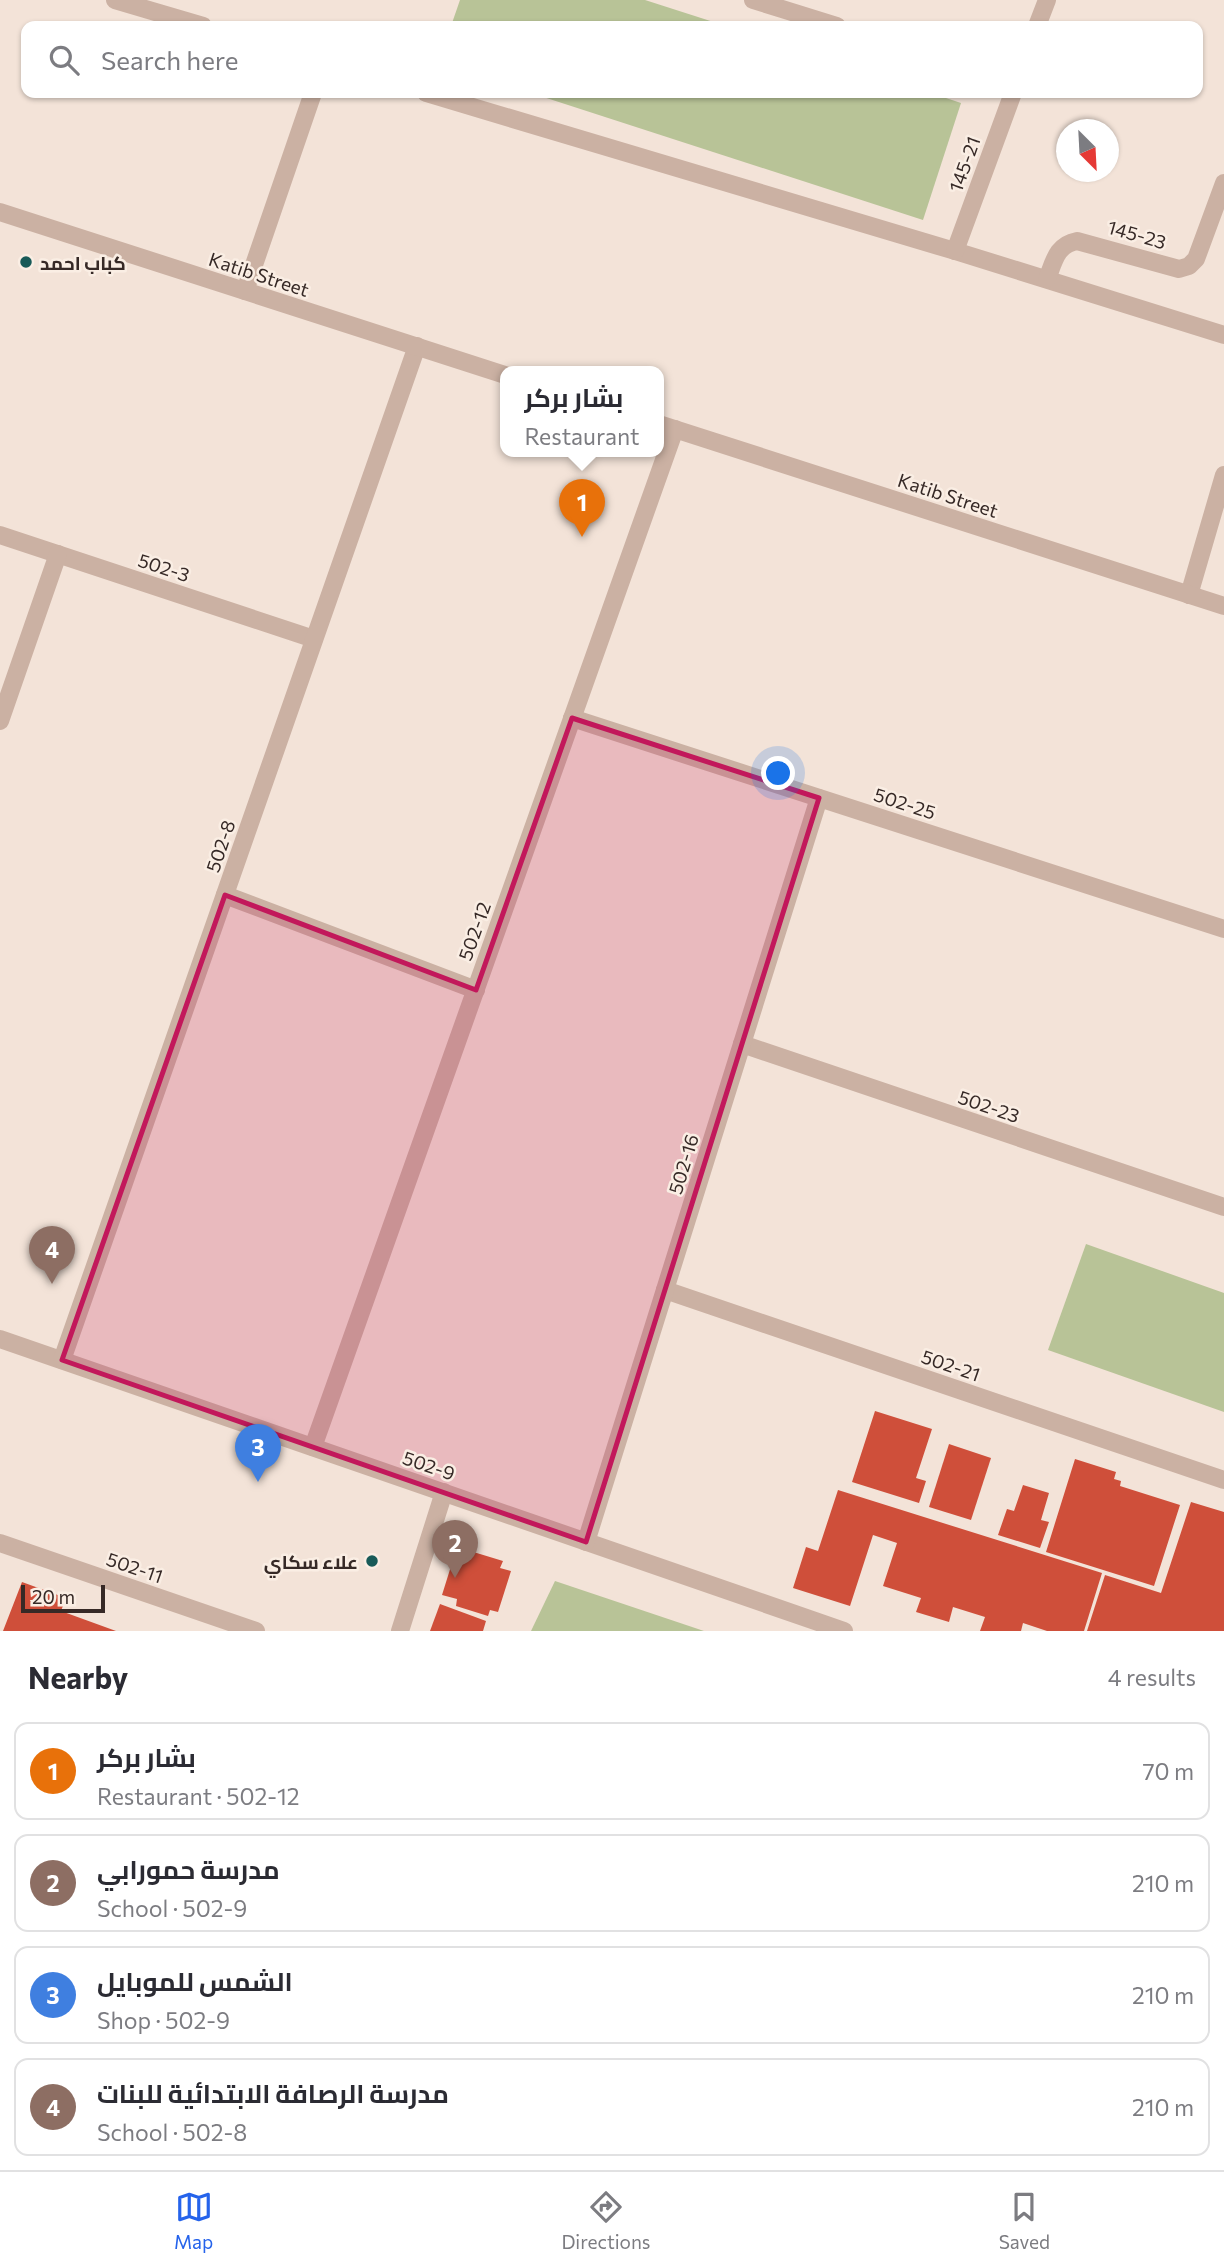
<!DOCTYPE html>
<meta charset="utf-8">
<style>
body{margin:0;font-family:Commissioner,Cairo,sans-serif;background:#f2f2f3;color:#2b2b33}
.compass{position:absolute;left:1056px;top:119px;width:63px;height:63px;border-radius:50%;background:#fff;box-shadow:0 2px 5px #0004;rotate:156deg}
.scale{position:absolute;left:21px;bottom:18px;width:84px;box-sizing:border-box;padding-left:7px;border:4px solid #362926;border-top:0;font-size:19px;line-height:24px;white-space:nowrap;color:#362926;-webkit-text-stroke:5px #faeee4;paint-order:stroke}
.you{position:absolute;left:779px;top:774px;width:24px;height:24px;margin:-18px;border:5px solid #fff;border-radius:50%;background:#1a73e8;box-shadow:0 0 0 10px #1a73e833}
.badge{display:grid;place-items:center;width:46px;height:46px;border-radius:50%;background:#2563eb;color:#fff;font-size:23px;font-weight:700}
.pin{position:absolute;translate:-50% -58px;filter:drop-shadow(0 2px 4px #0008)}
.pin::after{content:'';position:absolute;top:37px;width:24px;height:21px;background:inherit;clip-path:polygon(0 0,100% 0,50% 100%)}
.popup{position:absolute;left:500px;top:366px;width:164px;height:91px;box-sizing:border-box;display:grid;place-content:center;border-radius:14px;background:#fff;filter:drop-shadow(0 2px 5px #0005);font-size:23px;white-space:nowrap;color:#7c7c81}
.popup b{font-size:26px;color:#2b2b33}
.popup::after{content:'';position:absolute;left:50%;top:100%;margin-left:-14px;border:14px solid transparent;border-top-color:#fff}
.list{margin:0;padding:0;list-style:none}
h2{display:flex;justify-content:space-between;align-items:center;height:91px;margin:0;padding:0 28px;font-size:30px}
h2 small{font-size:23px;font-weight:400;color:#7c7c81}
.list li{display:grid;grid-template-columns:46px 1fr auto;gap:21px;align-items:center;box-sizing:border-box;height:98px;margin:0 14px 14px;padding:0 14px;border:2px solid #e1e1e2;border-radius:14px}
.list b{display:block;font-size:26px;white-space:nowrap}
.list p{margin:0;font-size:23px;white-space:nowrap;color:#7c7c81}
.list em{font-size:23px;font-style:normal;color:#7c7c81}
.icon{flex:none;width:38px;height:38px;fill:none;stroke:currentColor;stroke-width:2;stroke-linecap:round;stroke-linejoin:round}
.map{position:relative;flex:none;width:1224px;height:1631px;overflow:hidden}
.search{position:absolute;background:#fff;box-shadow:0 2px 5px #0004;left:21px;right:21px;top:21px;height:77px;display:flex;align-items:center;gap:18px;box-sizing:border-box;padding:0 24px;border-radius:14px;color:#7c7c81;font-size:26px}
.sheet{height:539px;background:#fff}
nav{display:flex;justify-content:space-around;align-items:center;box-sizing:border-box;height:98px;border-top:2px solid #e1e1e2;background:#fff;font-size:19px;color:#7c7c81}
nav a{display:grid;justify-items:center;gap:4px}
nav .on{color:#2563eb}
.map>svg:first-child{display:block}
</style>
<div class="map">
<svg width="1224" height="1631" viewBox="0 0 1224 1631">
<rect width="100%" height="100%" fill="#f3e3d8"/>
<g fill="#b8c397">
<path d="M 460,0 L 645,0 L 726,26 L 451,26 Z"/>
<path d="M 531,93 L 931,93 L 961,103 L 923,220 Z"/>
<path d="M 1086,1244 L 1224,1293 L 1224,1412 L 1048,1350 Z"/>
<path d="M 555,1581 L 704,1631 L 531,1631 Z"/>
</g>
<g fill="#cf4f3a">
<path d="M 875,1411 L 932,1429 L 916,1478 L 926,1481 L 919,1503 L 852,1482 Z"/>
<path d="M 949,1444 L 991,1458 L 971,1520 L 929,1507 Z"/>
<path d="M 1075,1459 L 1116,1472 L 1114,1479 L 1121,1481 L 1120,1486 L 1180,1505 L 1154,1586 L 1046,1552 Z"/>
<path d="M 1023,1485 L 1049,1493 L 1041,1520 L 1049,1522 L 1040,1548 L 998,1535 L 1007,1509 L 1014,1511 Z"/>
<path d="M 838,1490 L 1102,1573 L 1084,1631 L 1047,1631 L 1023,1623 L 1021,1631 L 980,1631 L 985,1617 L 953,1607 L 949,1622 L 916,1612 L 921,1598 L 883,1586 L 897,1543 L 873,1535 L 850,1606 L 793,1588 L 806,1547 L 818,1551 Z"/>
<path d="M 1191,1502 L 1224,1512 L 1224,1631 L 1087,1631 L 1105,1575 L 1161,1593 Z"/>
<path d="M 457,1547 L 503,1561 L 500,1568 L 511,1571 L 498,1612 L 490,1610 L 488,1616 L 456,1606 L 457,1599 L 442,1595 Z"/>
<path d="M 22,1582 L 66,1598 L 61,1611 L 116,1631 L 3,1631 Z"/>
<path d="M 440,1604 L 486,1621 L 483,1631 L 430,1631 Z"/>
</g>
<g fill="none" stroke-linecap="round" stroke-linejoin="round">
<g stroke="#cbb1a3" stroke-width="18">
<path d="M 115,0 L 203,26"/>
<path d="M 753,0 L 837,26"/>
<path d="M 1037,26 L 1047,0"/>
<path d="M 426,93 L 955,251 L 1224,335"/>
<path d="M 955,251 L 1013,93"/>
<path d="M 1047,279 C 1054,262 1056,245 1077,241 L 1179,269 L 1189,266 L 1196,259 L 1224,183"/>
<path d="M 245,291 L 313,93"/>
<path d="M 0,535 L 314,639"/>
<path d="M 1189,595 L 1224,475"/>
<path d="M 572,718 L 1224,929"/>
<path d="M 0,721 L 58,554"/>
<path d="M 225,895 L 476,990"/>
<path d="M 742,1044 L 1224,1207"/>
<path d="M 665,1290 L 1224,1480"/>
<path d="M 0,1339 L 844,1631"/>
<path d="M 62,1360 L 417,346"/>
<path d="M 313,1447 L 675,429"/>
<path d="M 586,1542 L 819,798"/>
<path d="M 0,1543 L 256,1631"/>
<path d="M 400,1631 L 444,1492"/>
</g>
<g stroke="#cbb1a3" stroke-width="18">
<path d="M 0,212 L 505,375"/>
<path d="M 659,424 L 1224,606"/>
</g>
</g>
<path fill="#c2185b" fill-opacity="0.2" stroke="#c2185b" stroke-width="5" stroke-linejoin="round" d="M 572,718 L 819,798 L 586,1542 L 62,1360 L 225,895 L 476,990 Z"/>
<g fill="#185a58" stroke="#faeee4" stroke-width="2.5">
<circle cx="26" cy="262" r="7"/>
<circle cx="372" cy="1561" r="7"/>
</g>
<g text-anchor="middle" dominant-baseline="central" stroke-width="5" stroke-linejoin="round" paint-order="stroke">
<g font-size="19" fill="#362926" stroke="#faeee4">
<text transform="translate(964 164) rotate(-70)">145-21</text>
<text transform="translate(1137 234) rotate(16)">145-23</text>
<text transform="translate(259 274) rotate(18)">Katib Street</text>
<text transform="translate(948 495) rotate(18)">Katib Street</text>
<text transform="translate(164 567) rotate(18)">502-3</text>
<text transform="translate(905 803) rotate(18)">502-25</text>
<text transform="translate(220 846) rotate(-71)">502-8</text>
<text transform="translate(474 931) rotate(-70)">502-12</text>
<text transform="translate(989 1106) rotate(19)">502-23</text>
<text transform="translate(683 1164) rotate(-73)">502-16</text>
<text transform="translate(951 1365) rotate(19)">502-21</text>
<text transform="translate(429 1465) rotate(19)">502-9</text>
<text transform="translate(135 1567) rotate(19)">502-11</text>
</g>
<g font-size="19" font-weight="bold" fill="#362926" stroke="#faeee4" text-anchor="start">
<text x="40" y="262">كباب احمد</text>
<text x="358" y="1561" text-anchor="end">علاء سكاي</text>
</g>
</g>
</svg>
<svg class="compass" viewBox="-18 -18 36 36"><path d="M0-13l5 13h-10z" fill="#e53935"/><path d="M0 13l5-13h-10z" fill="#7c7c81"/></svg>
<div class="scale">20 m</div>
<div class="you"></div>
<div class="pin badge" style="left:582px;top:537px;background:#e8710a">1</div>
<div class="popup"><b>بشار بركر</b>Restaurant</div>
<div class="pin badge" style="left:455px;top:1578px;background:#8d6e63">2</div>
<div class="pin badge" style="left:258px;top:1482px;background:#3f7fe0">3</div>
<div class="pin badge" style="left:52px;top:1284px;background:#8d6e63">4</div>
<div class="search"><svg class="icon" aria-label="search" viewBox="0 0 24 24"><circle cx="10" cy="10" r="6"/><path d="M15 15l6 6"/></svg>Search here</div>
</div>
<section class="sheet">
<h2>Nearby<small>4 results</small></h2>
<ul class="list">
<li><span class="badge" style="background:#e8710a">1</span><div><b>بشار بركر</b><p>Restaurant · 502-12</p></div><em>70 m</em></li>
<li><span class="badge" style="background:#8d6e63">2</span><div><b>مدرسة حمورابي</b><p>School · 502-9</p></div><em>210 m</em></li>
<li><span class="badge" style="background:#3f7fe0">3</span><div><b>الشمس للموبايل</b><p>Shop · 502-9</p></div><em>210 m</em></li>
<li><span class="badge" style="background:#8d6e63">4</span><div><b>مدرسة الرصافة الابتدائية للبنات</b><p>School · 502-8</p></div><em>210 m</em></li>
</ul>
</section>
<nav>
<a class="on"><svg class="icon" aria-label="map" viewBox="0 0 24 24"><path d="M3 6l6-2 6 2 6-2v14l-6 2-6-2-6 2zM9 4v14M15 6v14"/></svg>Map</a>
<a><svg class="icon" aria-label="directions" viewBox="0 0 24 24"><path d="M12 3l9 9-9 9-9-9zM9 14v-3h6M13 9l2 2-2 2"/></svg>Directions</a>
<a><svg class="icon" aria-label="saved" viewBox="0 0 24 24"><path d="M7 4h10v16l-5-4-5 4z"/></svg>Saved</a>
</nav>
